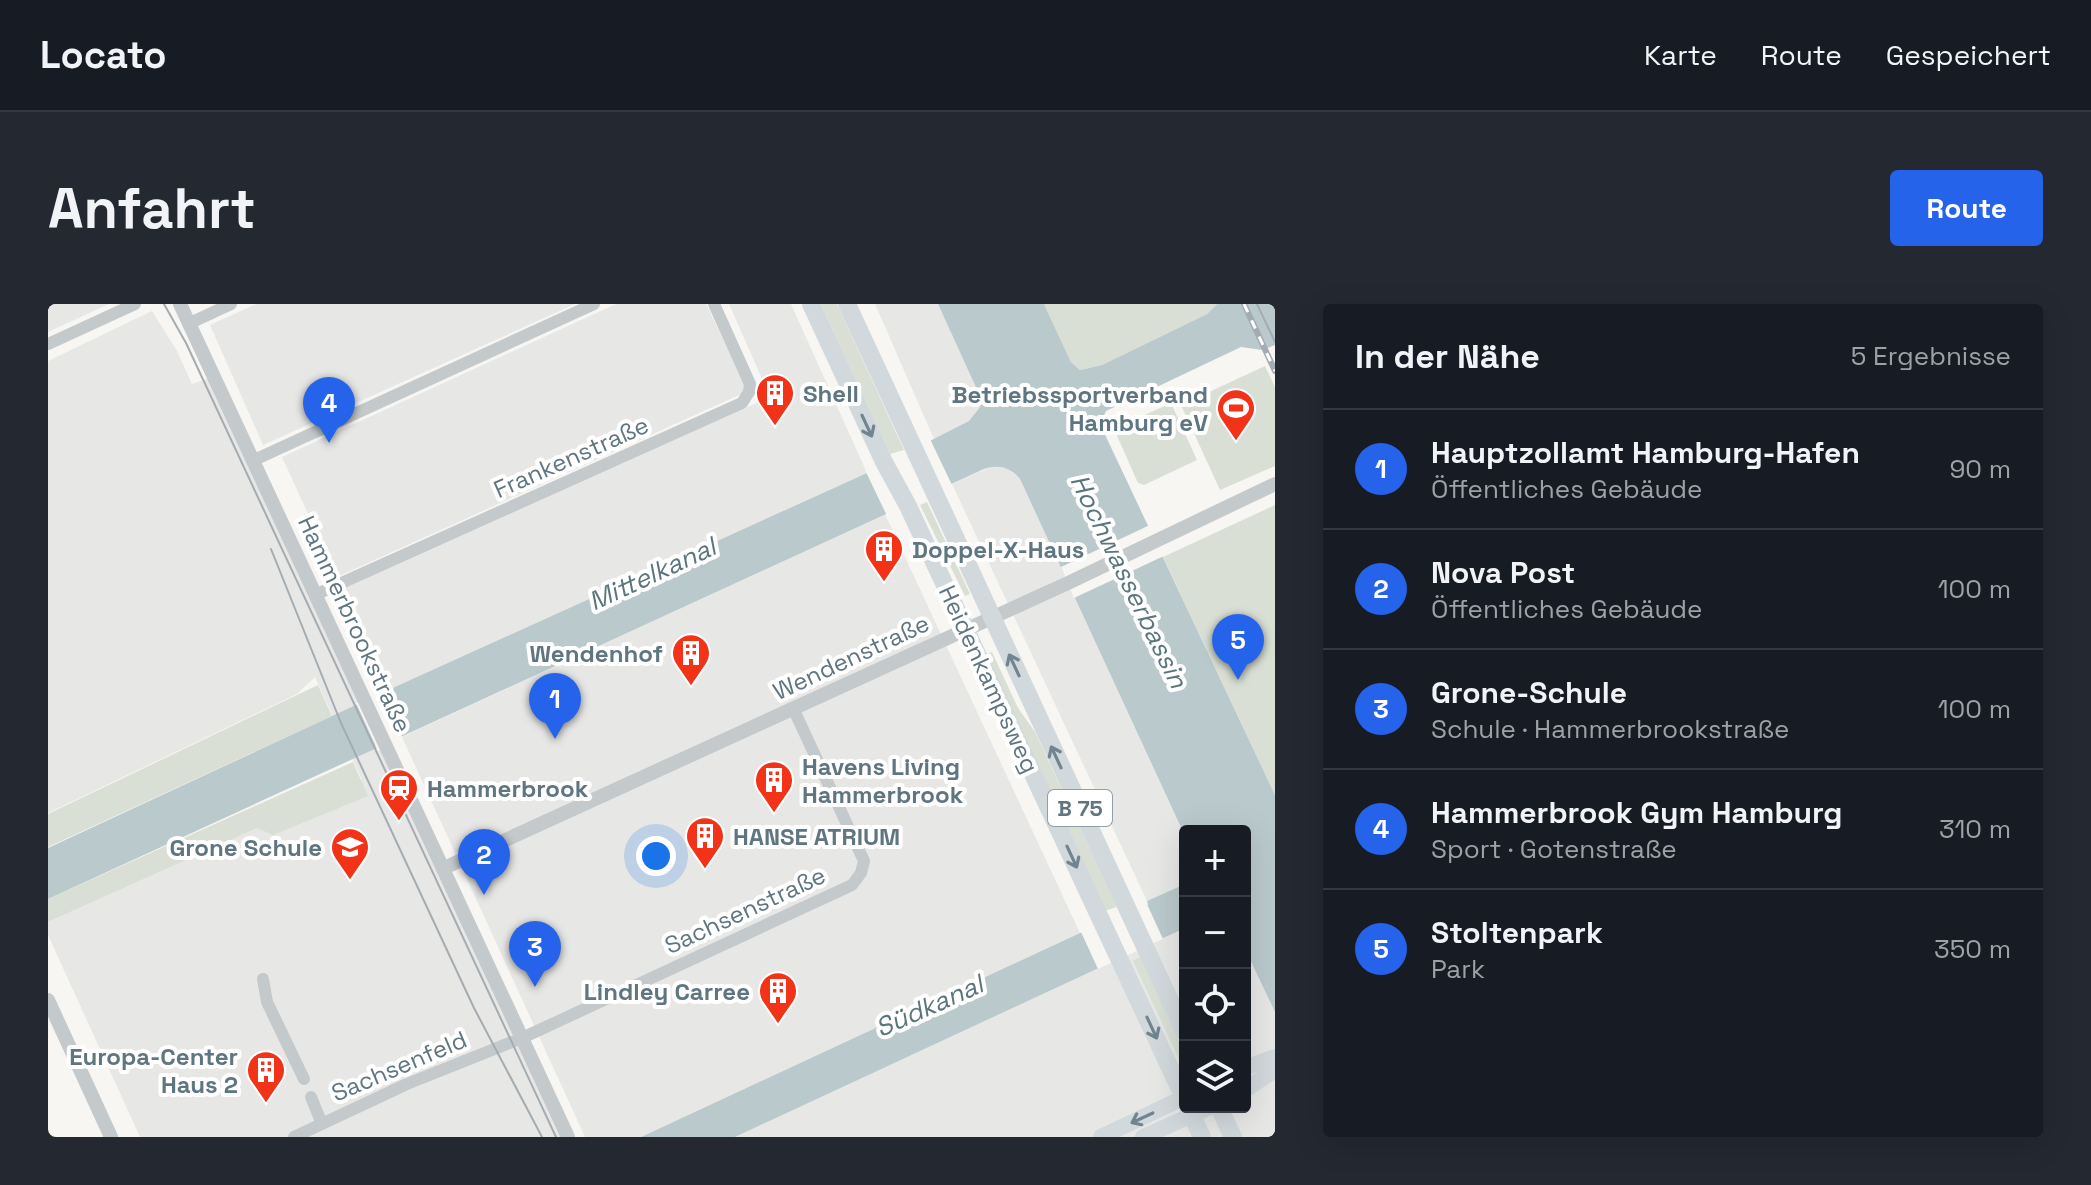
<!DOCTYPE html>
<html lang="de">
<meta charset="utf-8">
<style>
body{margin:0;font-family:"Space Grotesk",sans-serif;background:#242831;color:#f1f3f6}
.controls{position:absolute;right:24px;bottom:24px;display:grid;overflow:hidden;border-radius:8px;box-shadow:0 8px 32px #0002}
.controls button{width:72px;height:72px;display:grid;place-items:center;padding:0;border:0;border-bottom:2px solid #363941;background:#171b24;color:#f1f3f6;font:40px sans-serif}
.you{position:absolute;left:608px;top:552px;width:28px;height:28px;margin:-20px;border:6px solid #fff;border-radius:50%;background:#1a73e8;box-shadow:0 0 0 12px #1a73e833}
.badge{display:grid;place-items:center;width:52px;height:52px;border-radius:50%;background:#2563eb;color:#fff;font-size:26px;font-weight:700}
.pin{position:absolute;translate:-50% -66px;filter:drop-shadow(0 2px 4px #0008)}
.pin::after{content:'';position:absolute;top:42px;width:28px;height:24px;background:inherit;clip-path:polygon(0 0,100% 0,50% 100%)}
.list{margin:0;padding:0;list-style:none}
h2{display:flex;justify-content:space-between;align-items:center;height:104px;margin:0;padding:0 32px;font-size:34px}
h2 small{font-size:26px;font-weight:400;color:#9ea1a6}
.list li{display:grid;grid-template-columns:52px 1fr auto;gap:24px;align-items:center;box-sizing:border-box;height:120px;padding:0 32px;border-top:2px solid #363941}
.list b{display:block;font-size:30px;white-space:nowrap}
.list p{margin:0;font-size:26px;white-space:nowrap;color:#9ea1a6}
.list em{font-size:26px;font-style:normal;color:#9ea1a6}
.icon{flex:none;width:44px;height:44px;fill:none;stroke:currentColor;stroke-width:2;stroke-linecap:round;stroke-linejoin:round}
.map{position:relative;flex:none;width:1227px;height:833px;overflow:hidden;border-radius:8px}
header{display:flex;align-items:center;gap:48px;box-sizing:border-box;height:112px;padding:0 40px;background:#171b24;border-bottom:2px solid #363941}
header strong{font-size:38px}
nav{display:flex;gap:44px;margin-inline-start:auto;font-size:28px}
.intro{display:flex;align-items:center;justify-content:space-between;box-sizing:border-box;height:192px;padding:0 48px}
h1{margin:0;font-size:56px}
.button{padding:20px 36px;border-radius:8px;background:#2563eb;color:#fff;font-size:28px;font-weight:700}
main{display:flex;gap:48px;padding:0 48px}
aside{flex:1;background:#171b24;border-radius:8px;box-shadow:0 8px 32px #0002}
.map>svg:first-child{display:block}
</style>
<header>
<strong>Locato</strong>
<nav><a>Karte</a><a>Route</a><a>Gespeichert</a></nav>
</header>
<div class="intro"><h1>Anfahrt</h1><a class="button">Route</a></div>
<main>
<div class="map">
<svg width="1227" height="833" viewBox="0 0 1227 833">
<rect width="100%" height="100%" fill="#f7f6f3"/>
<g fill="#e7e8e6">
<path d="M 0,0 L 61,0 L 0,28 Z"/>
<path d="M 208,0 L 527,0 L 215,141 L 162,21 Z"/>
<path d="M 568,0 L 658,0 L 700,87 L 289,273 L 234,153 Z"/>
<path d="M 681,0 L 743,0 L 819,169 L 338,387 L 292,286 L 722,93 Z"/>
<path d="M 827,0 L 890,0 L 933,92 L 932,103 L 921,117 L 886,135 Z"/>
<path d="M 104,7 L 129,47 L 144,80 L 161,74 L 513,833 L 92,833 L 0,631 L 0,618 L 314,476 L 267,373 L 249,390 L 0,509 L 0,57 Z"/>
<path d="M 945,162 L 960,164 L 972,175 L 1137,532 L 1137,580 L 1099,597 L 904,180 Z"/>
<path d="M 837,210 L 1032,629 L 593,833 L 537,833 L 354,433 Z"/>
<path d="M 1137,624 L 1137,803 L 1197,803 L 1197,645 L 1227,708 L 1227,833 L 687,833 Z"/>
</g>
<g fill="#d9dfd4">
<path d="M 773,0 L 789,0 L 856,146 L 842,150 Z"/>
<path d="M 996,0 L 1169,0 L 1159,10 L 1054,61 L 1032,66 L 1023,58 Z"/>
<path d="M 1217,62 L 1227,83 L 1227,162 L 1172,186 L 1133,101 Z"/>
<path d="M 1123,99 L 1149,156 L 1096,181 L 1090,179 L 1066,125 Z"/>
<path d="M 879,198 L 922,290 L 917,292 L 872,201 Z"/>
<path d="M 1227,201 L 1227,491 L 1115,253 Z"/>
<path d="M 944,348 L 970,404 L 987,428 L 1069,603 L 1056,607 L 937,350 Z"/>
<path d="M 270,381 L 284,412 L 0,543 L 0,510 Z"/>
<path d="M 305,458 L 320,492 L 225,531 L 209,524 L 0,618 L 0,595 Z"/>
<path d="M 1092,653 L 1137,750 L 1135,764 L 1085,657 Z"/>
</g>
<g fill="#bac9cc">
<path d="M 890,0 L 996,0 L 1023,58 L 1032,66 L 1054,61 L 1159,10 L 1169,0 L 1227,0 L 1227,41 L 1214,46 L 1193,43 L 1058,107 L 1052,120 L 1227,491 L 1227,708 L 1197,645 L 1197,527 L 1137,527 L 1137,532 L 972,175 C 962,163 951,160 936,165 L 0,595 L 0,544 L 338,387 L 819,169 L 921,117 L 932,103 L 932,92 Z"/>
<path d="M 1137,580 L 1137,624 L 687,833 L 593,833 L 1032,629 L 1100,601 L 1099,597 Z"/>
</g>
<g fill="#f7f6f3">
<path d="M 882,135 L 904,181 L 839,212 L 817,166 Z"/>
<path d="M 1104,220 L 1118,251 L 1026,294 L 1013,263 Z"/>
<path d="M 333,387 L 355,435 L 330,447 L 308,399 Z"/>
<path d="M 1098,598 L 1115,635 L 1050,665 L 1033,628 Z"/>
</g>
<g fill="none" stroke-linecap="round" stroke-linejoin="round">
<g stroke="#c4c9cc" stroke-width="12">
<path d="M 142,19 L 183,0"/>
<path d="M 0,40 L 87,0"/>
<path d="M 206,156 L 546,0"/>
<path d="M 269,290 L 694,99 L 701,88 L 702,80 L 666,0"/>
<path d="M 215,675 L 219,698 L 256,775"/>
<path d="M 263,793 L 274,820"/>
<path d="M 246,833 L 359,780 L 474,734 L 804,581 L 813,569 L 816,557 L 745,404"/>
</g>
<g stroke="#c4c9cc" stroke-width="14">
<path d="M 132,0 L 520,833"/>
<path d="M 396,564 L 1020,279 L 1227,180"/>
<path d="M 0,696 L 63,833"/>
</g>
<g stroke="#d2d9dc" stroke-width="16">
<path d="M 1197,764 L 1227,753"/>
<path d="M 1197,786 L 1227,766"/>
<path d="M 1053,833 L 1137,793"/>
<path d="M 1095,833 L 1162,803"/>
</g>
<g stroke="#d2d9dc" stroke-width="18">
<path d="M 763,0 L 836,158 L 860,202 L 1137,796"/>
<path d="M 799,0 L 1137,729"/>
<path d="M 1140,803 L 1154,833"/>
<path d="M 1171,803 L 1185,833"/>
</g>
<g stroke="#a4acb1" stroke-width="2">
<path d="M 116,0 L 138,39 L 508,833"/>
<path d="M 1209,0 L 1227,38"/>
<path d="M 223,245 L 293,419 L 426,704 L 494,833"/>
</g>
<g stroke="#a4acb1" stroke-width="6">
<path id="rail" d="M 1196,0 L 1227,67"/>
</g>
<use href="#rail" stroke="#fff" stroke-width="3" stroke-dasharray="9" stroke-linecap="butt"/>
</g>
<defs><path id="oneway-shaft" d="M-6 0H5M1.5-3L5.5 0L1.5 3" fill="none" stroke-width="1.6" stroke-linecap="round" stroke-linejoin="round" transform="scale(2)"/></defs>
<g stroke="#70858f">
<use href="#oneway-shaft" transform="translate(819 122) rotate(65)"/>
<use href="#oneway-shaft" transform="translate(966 361) rotate(-115)"/>
<use href="#oneway-shaft" transform="translate(1008 453) rotate(-115)"/>
<use href="#oneway-shaft" transform="translate(1024 553) rotate(65)"/>
<use href="#oneway-shaft" transform="translate(1104 724) rotate(65)"/>
<use href="#oneway-shaft" transform="translate(1094 814) rotate(155)"/>
</g>
<defs>
<g id="building-pin" transform="scale(2)"><path d="M0 17L-7.5 6A9.5 9.5 0 1 1 7.5 6Z" fill="#f23318" stroke="#fff"/><path d="M-4-6H4V6H1V3H-1V6H-4ZM-2.5-4.3h1.7v1.8h-1.7ZM.8-4.3h1.7v1.8H.8ZM-2.5-1h1.7V.8h-1.7ZM.8-1h1.7V.8H.8Z" fill="#fff"/></g>
<g id="stadium-pin" transform="scale(2)"><path d="M0 17L-7.5 6A9.5 9.5 0 1 1 7.5 6Z" fill="#f23318" stroke="#fff"/><path d="M0-5a6.5 5 0 1 0 0 10a6.5 5 0 1 0 0-10ZM-3.5-1.8h7v3.6h-7Z" fill="#fff"/></g>
<g id="station-pin" transform="scale(2)"><path d="M0 17L-7.5 6A9.5 9.5 0 1 1 7.5 6Z" fill="#f23318" stroke="#fff"/><path d="M-3-6H3Q5-6 5-4V2Q5 4 3 4L4.5 6H3L1.5 4h-3L-3 6H-4.5L-3 4Q-5 4-5 2V-4Q-5-6-3-6ZM-3.5-4v3h7v-3ZM-3.5 1v1.5H-2V1ZM2 1v1.5H3.5V1Z" fill="#fff"/></g>
<g id="university-pin" transform="scale(2)"><path d="M0 17L-7.5 6A9.5 9.5 0 1 1 7.5 6Z" fill="#f23318" stroke="#fff"/><path d="M0-5L7-2L0 1L-7-2ZM-4 1L0 2.5L4 1V4Q0 6-4 4Z" fill="#fff"/></g>
</defs>
<g fill-rule="evenodd">
<use href="#building-pin" x="727" y="89"/>
<use href="#stadium-pin" x="1188" y="104"/>
<use href="#building-pin" x="836" y="245"/>
<use href="#building-pin" x="643" y="349"/>
<use href="#building-pin" x="726" y="476"/>
<use href="#station-pin" x="351" y="484"/>
<use href="#building-pin" x="657" y="532"/>
<use href="#university-pin" x="302" y="543"/>
<use href="#building-pin" x="730" y="687"/>
<use href="#building-pin" x="218" y="766"/>
</g>
<g text-anchor="middle" dominant-baseline="central" stroke-width="8" stroke-linejoin="round" paint-order="stroke">
<rect fill="#fff" stroke="#8f9fa7" stroke-width="2" x="1000" y="486" width="64" height="36" rx="6"/>
<g font-size="22" font-weight="bold" fill="#5f7681">
<text x="1032" y="504">B 75</text>
</g>
<g font-size="24" font-weight="bold" fill="#5f7681" stroke="#fff" text-anchor="start">
<text x="755" y="89">Shell</text>
<text x="1160" y="90" text-anchor="end">Betriebssportverband<tspan x="1160" dy="28">Hamburg eV</tspan></text>
<text x="864" y="245">Doppel-X-Haus</text>
<text x="615" y="349" text-anchor="end">Wendenhof</text>
<text x="754" y="462">Havens Living<tspan x="754" dy="28">Hammerbrook</tspan></text>
<text x="379" y="484">Hammerbrook</text>
<text x="685" y="532">HANSE ATRIUM</text>
<text x="274" y="543" text-anchor="end">Grone Schule</text>
<text x="702" y="687" text-anchor="end">Lindley Carree</text>
<text x="190" y="752" text-anchor="end">Europa-Center<tspan x="190" dy="28">Haus 2</tspan></text>
</g>
<g font-size="24" fill="#5f7681" stroke="#fff">
<text transform="translate(523 153) rotate(-24)">Frankenstraße</text>
<text transform="translate(307 320) rotate(65)">Hammerbrookstraße</text>
<text transform="translate(803 353) rotate(-25)">Wendenstraße</text>
<text transform="translate(941 375) rotate(65)">Heidenkampsweg</text>
<text transform="translate(697 606) rotate(-25)">Sachsenstraße</text>
<text transform="translate(351 762) rotate(-23)">Sachsenfeld</text>
</g>
<g font-size="26" font-style="italic" fill="#5a767c" stroke="#fff">
<text transform="translate(604 270) rotate(-25)">Mittelkanal</text>
<text transform="translate(1081 277) rotate(64)">Hochwasserbassin</text>
<text transform="translate(881 702) rotate(-24)">Südkanal</text>
</g>
</g>
</svg>
<div class="controls">
<button>+</button>
<button>−</button>
<button><svg class="icon" aria-label="locate" viewBox="0 0 24 24"><circle cx="12" cy="12" r="6"/><path d="M12 2v4M12 18v4M2 12h4M18 12h4"/></svg></button>
<button><svg class="icon" aria-label="layers" viewBox="0 0 24 24"><path d="M12 4l9 5-9 5-9-5zM3 14l9 5 9-5"/></svg></button>
</div>
<div class="you"></div>
<div class="pin badge" style="left:507px;top:435px">1</div>
<div class="pin badge" style="left:436px;top:591px">2</div>
<div class="pin badge" style="left:487px;top:683px">3</div>
<div class="pin badge" style="left:281px;top:139px">4</div>
<div class="pin badge" style="left:1190px;top:376px">5</div>
</div>
<aside>
<h2>In der Nähe<small>5 Ergebnisse</small></h2>
<ul class="list">
<li><span class="badge">1</span><div><b>Hauptzollamt Hamburg-Hafen</b><p>Öffentliches Gebäude</p></div><em>90 m</em></li>
<li><span class="badge">2</span><div><b>Nova Post</b><p>Öffentliches Gebäude</p></div><em>100 m</em></li>
<li><span class="badge">3</span><div><b>Grone-Schule</b><p>Schule · Hammerbrookstraße</p></div><em>100 m</em></li>
<li><span class="badge">4</span><div><b>Hammerbrook Gym Hamburg</b><p>Sport · Gotenstraße</p></div><em>310 m</em></li>
<li><span class="badge">5</span><div><b>Stoltenpark</b><p>Park</p></div><em>350 m</em></li>
</ul>
</aside>
</main>
